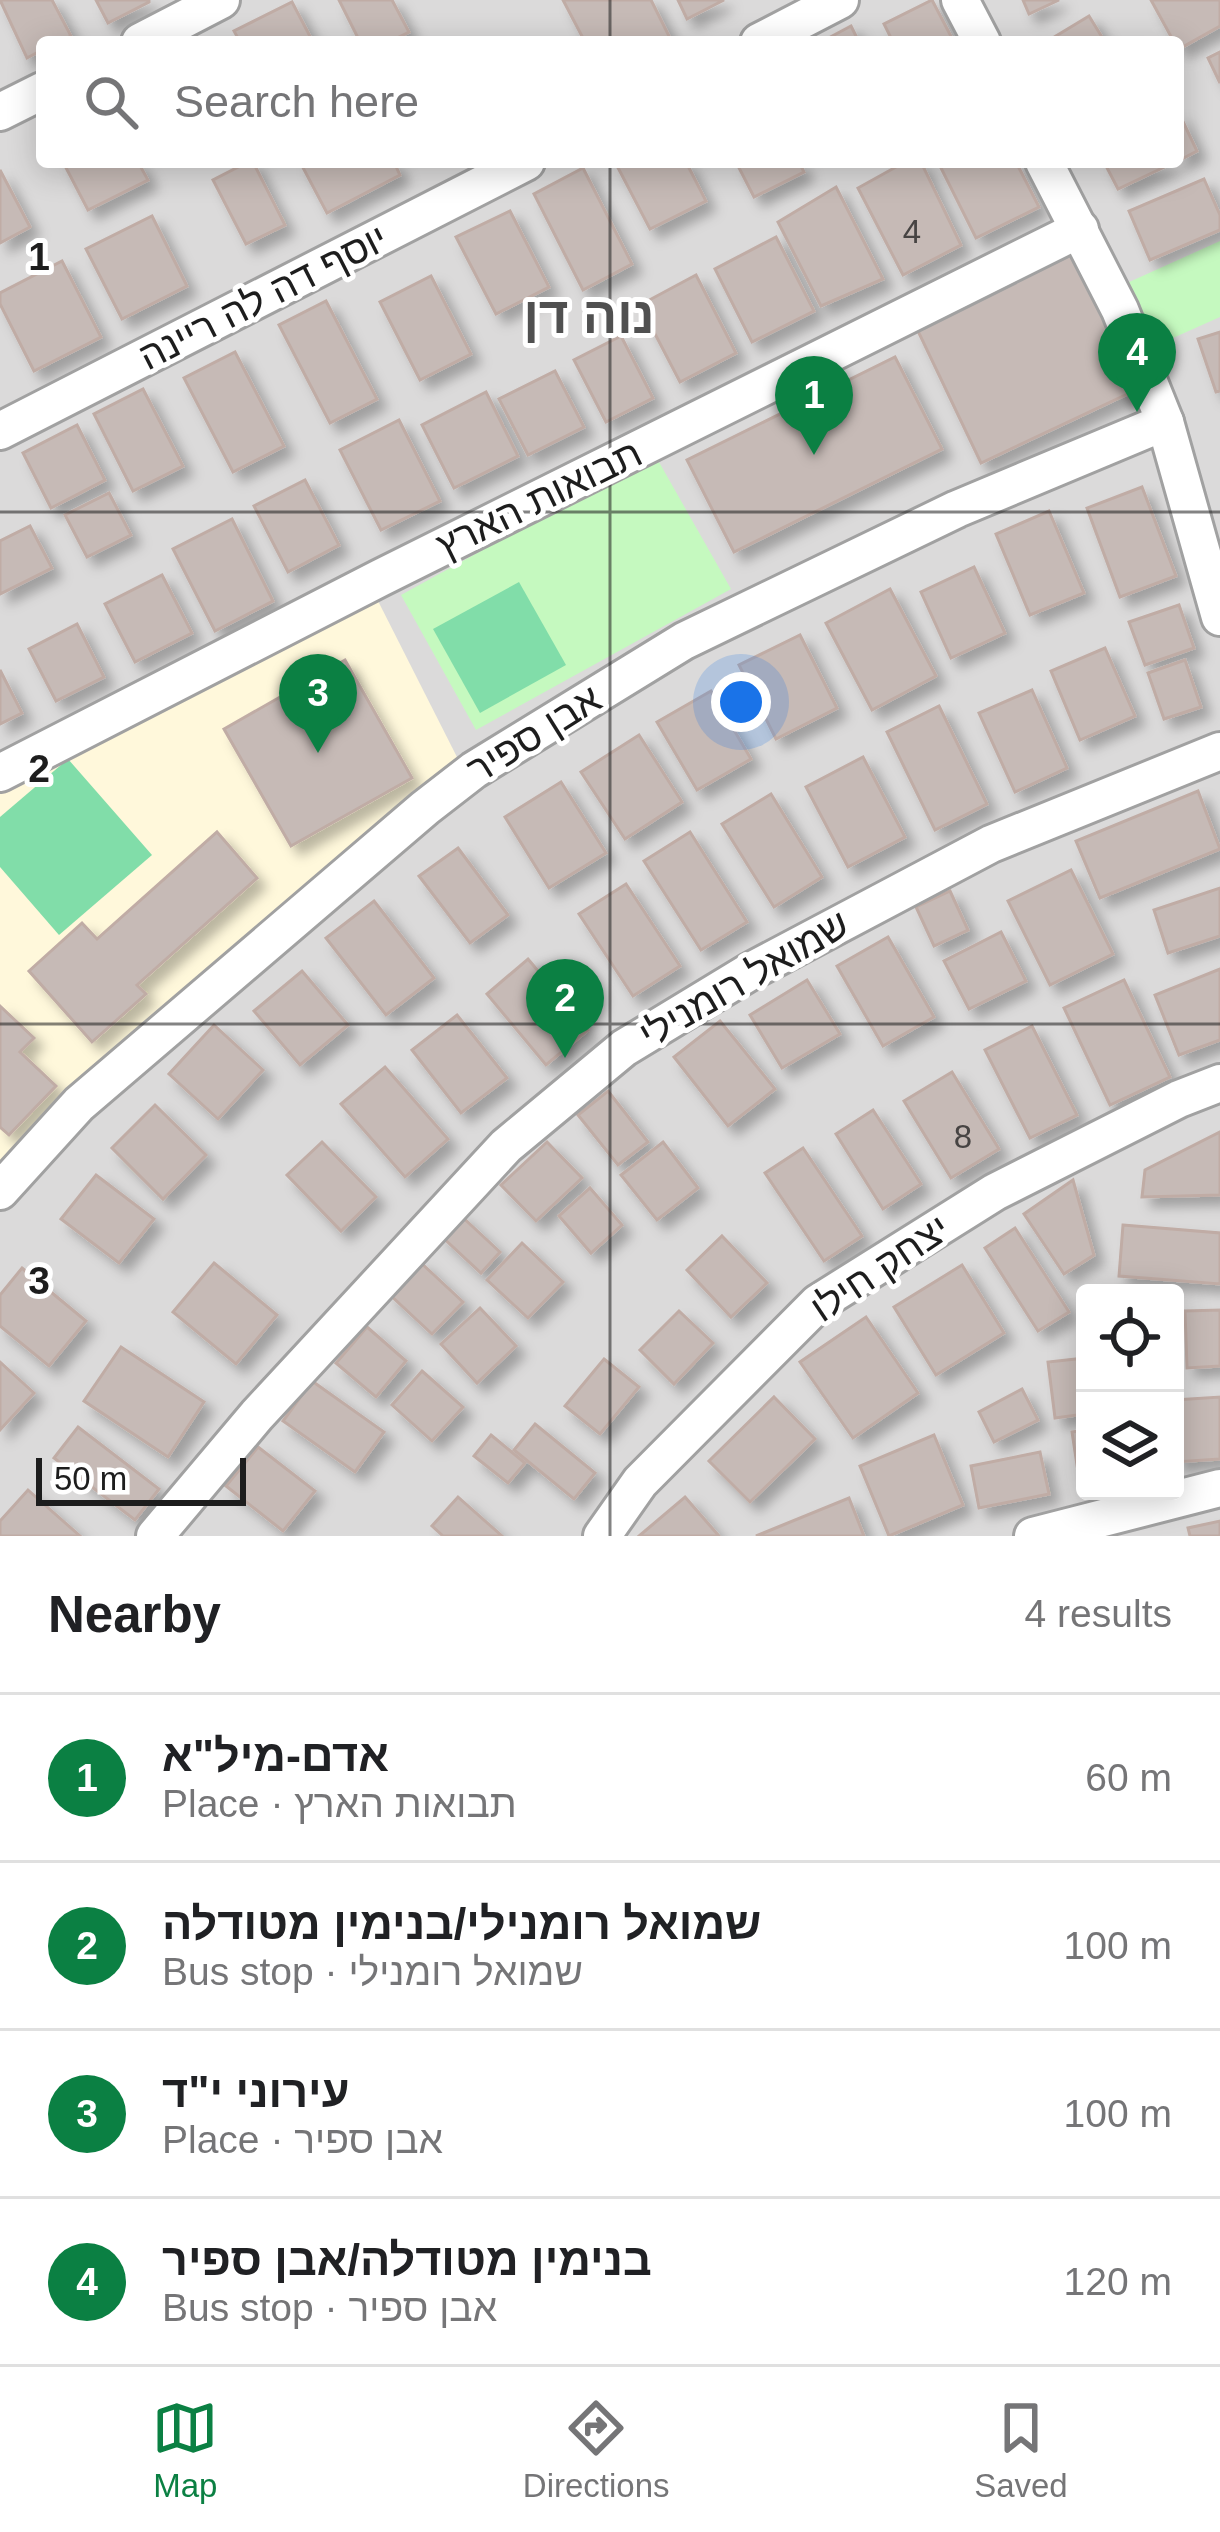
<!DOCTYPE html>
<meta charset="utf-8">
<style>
body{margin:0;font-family:Helvetica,Heebo,sans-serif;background:#f6f6f6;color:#202124}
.controls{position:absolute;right:36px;bottom:36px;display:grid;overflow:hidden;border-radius:12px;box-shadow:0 6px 30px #0003}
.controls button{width:108px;height:108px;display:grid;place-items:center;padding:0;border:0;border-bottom:3px solid #e0e0e0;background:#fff;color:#202124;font:60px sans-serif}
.scale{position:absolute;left:36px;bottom:30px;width:210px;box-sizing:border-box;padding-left:12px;border:6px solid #1d1d1d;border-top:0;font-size:33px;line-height:42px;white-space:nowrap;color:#1d1d1d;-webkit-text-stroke:9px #fff;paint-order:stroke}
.you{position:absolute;left:741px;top:702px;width:42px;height:42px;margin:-30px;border:9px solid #fff;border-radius:50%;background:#1a73e8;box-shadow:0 0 0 18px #1a73e833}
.badge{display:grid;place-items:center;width:78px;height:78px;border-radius:50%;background:#0b8043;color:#fff;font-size:39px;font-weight:700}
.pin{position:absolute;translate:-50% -99px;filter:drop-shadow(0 3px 6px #0008)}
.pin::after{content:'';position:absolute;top:63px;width:42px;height:36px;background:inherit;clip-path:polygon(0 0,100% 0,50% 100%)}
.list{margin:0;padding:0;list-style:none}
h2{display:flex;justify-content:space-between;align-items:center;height:156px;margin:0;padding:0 48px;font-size:51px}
h2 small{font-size:39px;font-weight:400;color:#757577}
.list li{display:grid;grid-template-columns:78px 1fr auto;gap:36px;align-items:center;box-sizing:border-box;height:168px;padding:0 48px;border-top:3px solid #e0e0e0}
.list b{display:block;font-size:45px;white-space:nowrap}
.list p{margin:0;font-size:39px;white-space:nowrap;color:#757577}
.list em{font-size:39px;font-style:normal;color:#757577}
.icon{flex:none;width:66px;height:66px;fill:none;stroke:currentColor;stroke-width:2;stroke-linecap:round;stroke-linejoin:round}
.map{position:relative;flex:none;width:1220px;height:1536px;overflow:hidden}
.search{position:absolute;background:#fff;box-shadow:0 6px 30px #0003;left:36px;right:36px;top:36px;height:132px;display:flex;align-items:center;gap:30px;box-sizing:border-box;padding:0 42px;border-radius:12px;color:#757577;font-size:45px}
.sheet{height:828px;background:#fff}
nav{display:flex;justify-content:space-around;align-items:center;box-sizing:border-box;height:168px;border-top:3px solid #e0e0e0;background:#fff;font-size:33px;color:#757577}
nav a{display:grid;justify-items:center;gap:6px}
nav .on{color:#0b8043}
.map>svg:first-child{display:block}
</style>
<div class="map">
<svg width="1220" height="1536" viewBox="0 0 1220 1536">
<defs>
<filter id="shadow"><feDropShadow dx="9" dy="9" stdDeviation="6" flood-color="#0004"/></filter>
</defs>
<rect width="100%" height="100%" fill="#eee8e3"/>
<path fill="#dbdada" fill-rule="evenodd" d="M 0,0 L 1220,0 L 1220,1536 L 0,1536 ZM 42,42 L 1178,42 L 1178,162 L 42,162 ZM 1085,1293 L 1175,1293 L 1175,1491 L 1085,1491 Z"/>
<path fill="#fff8db" d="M 375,595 L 460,763 L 0,1170 L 0,784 Z"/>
<g fill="#c5f9bf">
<path d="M 1220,241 L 1220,317 L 1155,346 L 1127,283 Z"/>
<path d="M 655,455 L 731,589 L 476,730 L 401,595 Z"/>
</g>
<g fill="#81dda9">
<path d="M 519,582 L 566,665 L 480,713 L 433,629 Z"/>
<path d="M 68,759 L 152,855 L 59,935 L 0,867 L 0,817 Z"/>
</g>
<g fill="#c6bab6" stroke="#c0aca5" stroke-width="3" filter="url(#shadow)">
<path d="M 0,0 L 52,0 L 71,36 L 58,42 L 42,42 L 42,50 L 27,58 Z"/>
<path d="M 96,0 L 149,0 L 149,2 L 108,23 Z"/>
<path d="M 339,0 L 392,0 L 409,32 L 389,42 L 360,42 Z"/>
<path d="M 563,0 L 651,0 L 671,40 L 667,42 L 585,42 Z"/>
<path d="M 678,0 L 724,0 L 687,19 Z"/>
<path d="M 932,0 L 954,42 L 893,42 L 884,24 Z"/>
<path d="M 1023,0 L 1059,0 L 1029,14 Z"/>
<path d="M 1151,0 L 1220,0 L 1220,26 L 1179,49 L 1178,42 L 1174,42 Z"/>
<path d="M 292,2 L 313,42 L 240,42 L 234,31 Z"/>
<path d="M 1089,16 L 1105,42 L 1046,42 Z"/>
<path d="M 851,26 L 859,42 L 821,42 Z"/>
<path d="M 1220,52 L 1220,83 L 1208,58 Z"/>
<path d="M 1178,111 L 1197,151 L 1178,161 Z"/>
<path d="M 63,162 L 138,162 L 148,180 L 88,210 Z"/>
<path d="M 248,162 L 253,162 L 285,225 L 246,244 L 213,180 Z"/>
<path d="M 300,162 L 394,162 L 400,175 L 327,213 Z"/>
<path d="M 615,162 L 686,162 L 706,201 L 650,229 Z"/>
<path d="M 736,162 L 799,162 L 804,172 L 754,197 Z"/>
<path d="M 905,162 L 921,162 L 961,245 L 903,275 L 858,188 Z"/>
<path d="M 938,162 L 1016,162 L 1039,207 L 976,238 Z"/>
<path d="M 1104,162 L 1175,162 L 1118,189 Z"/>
<path d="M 583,168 L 632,264 L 583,290 L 534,194 Z"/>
<path d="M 0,170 L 30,227 L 0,243 Z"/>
<path d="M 1204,179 L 1220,215 L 1220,230 L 1150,260 L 1129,211 Z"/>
<path d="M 836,187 L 883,279 L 821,306 L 778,222 Z"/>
<path d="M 510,211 L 549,287 L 496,314 L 456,237 Z"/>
<path d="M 152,216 L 187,286 L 122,319 L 86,249 Z"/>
<path d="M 776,237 L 814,311 L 752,342 L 715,269 Z"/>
<path d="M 1073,254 L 1138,389 L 981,463 L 917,329 Z"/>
<path d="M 62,261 L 101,337 L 34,371 L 0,304 L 0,293 Z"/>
<path d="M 696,275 L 736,353 L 680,382 L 640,305 Z"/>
<path d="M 431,276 L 471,354 L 420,380 L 380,302 Z"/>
<path d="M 326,301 L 377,399 L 330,423 L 279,325 Z"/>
<path d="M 1220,332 L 1220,391 L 1216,392 L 1198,339 Z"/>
<path d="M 621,336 L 653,398 L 606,422 L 574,360 Z"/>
<path d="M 235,352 L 284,446 L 233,472 L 184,378 Z"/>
<path d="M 895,357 L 942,449 L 734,552 L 687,460 Z"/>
<path d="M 555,371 L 584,427 L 528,455 L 499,399 Z"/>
<path d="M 143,389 L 183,466 L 133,491 L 94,414 Z"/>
<path d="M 486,392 L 518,456 L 454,488 L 422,425 Z"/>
<path d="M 399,420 L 440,501 L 381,530 L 340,450 Z"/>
<path d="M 77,425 L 105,480 L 51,508 L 23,453 Z"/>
<path d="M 305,480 L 339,545 L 288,572 L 254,506 Z"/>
<path d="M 1142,487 L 1176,576 L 1120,597 L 1087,508 Z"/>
<path d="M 109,493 L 131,535 L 87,557 L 65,515 Z"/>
<path d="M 1049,511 L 1084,593 L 1030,615 L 996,534 Z"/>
<path d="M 232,519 L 273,601 L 215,631 L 173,549 Z"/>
<path d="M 30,526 L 52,568 L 0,594 L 0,541 Z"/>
<path d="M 974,567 L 1005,633 L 951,658 L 921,592 Z"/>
<path d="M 162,575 L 192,633 L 135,662 L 105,604 Z"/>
<path d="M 890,589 L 936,676 L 872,710 L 826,623 Z"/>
<path d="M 1179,605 L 1194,648 L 1145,665 L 1129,622 Z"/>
<path d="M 77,624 L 104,677 L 56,701 L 29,649 Z"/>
<path d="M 800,635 L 837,708 L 776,739 L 739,665 Z"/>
<path d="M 1105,648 L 1135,716 L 1080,740 L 1051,671 Z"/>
<path d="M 345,660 L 412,778 L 291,846 L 224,729 Z"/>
<path d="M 1185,660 L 1201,707 L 1164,719 L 1148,673 Z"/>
<path d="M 0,670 L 22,713 L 0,724 Z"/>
<path d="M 1032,690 L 1067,768 L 1015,792 L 979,713 Z"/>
<path d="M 711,691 L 751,759 L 697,790 L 657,722 Z"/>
<path d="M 939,706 L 987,804 L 935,830 L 887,732 Z"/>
<path d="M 639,735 L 682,802 L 625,839 L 581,772 Z"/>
<path d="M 863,757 L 905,837 L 848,867 L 806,787 Z"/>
<path d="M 561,782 L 606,853 L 549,888 L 505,817 Z"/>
<path d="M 1198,791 L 1220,849 L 1100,898 L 1076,841 Z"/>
<path d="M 771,794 L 822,877 L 774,907 L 722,824 Z"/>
<path d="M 217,832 L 257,878 L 137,985 L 146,994 L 92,1042 L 29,971 L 82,923 L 97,939 Z"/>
<path d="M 690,832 L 747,922 L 701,950 L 644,861 Z"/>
<path d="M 458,848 L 508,915 L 470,943 L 419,876 Z"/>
<path d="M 1071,870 L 1113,954 L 1050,985 L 1008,901 Z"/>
<path d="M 626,884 L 680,966 L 633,996 L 579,914 Z"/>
<path d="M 1220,888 L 1220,936 L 1168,953 L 1154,910 Z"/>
<path d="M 950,891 L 968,930 L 934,946 L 916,907 Z"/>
<path d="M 374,901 L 434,978 L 386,1015 L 326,938 Z"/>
<path d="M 1001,932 L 1026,981 L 969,1009 L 944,961 Z"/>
<path d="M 888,937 L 934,1017 L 883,1046 L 837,966 Z"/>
<path d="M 528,959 L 588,1030 L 546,1065 L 487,994 Z"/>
<path d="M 1220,969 L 1220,1040 L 1179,1055 L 1155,995 Z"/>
<path d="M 302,971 L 348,1025 L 300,1065 L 254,1011 Z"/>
<path d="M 807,980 L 840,1034 L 782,1068 L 750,1015 Z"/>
<path d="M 1124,980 L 1170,1077 L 1110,1105 L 1064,1008 Z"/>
<path d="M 0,1006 L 34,1038 L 20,1052 L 56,1086 L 9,1135 L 0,1127 Z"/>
<path d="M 457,1015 L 507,1078 L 461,1113 L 412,1050 Z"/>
<path d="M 720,1021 L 775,1089 L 728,1126 L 674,1057 Z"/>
<path d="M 214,1025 L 263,1070 L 218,1119 L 169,1074 Z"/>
<path d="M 1032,1026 L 1077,1115 L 1030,1138 L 985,1050 Z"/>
<path d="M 385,1067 L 448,1139 L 405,1177 L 341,1104 Z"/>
<path d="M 952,1072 L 999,1149 L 951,1178 L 904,1101 Z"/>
<path d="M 608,1091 L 648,1142 L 618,1165 L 578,1115 Z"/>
<path d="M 155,1105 L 206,1155 L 163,1199 L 112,1148 Z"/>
<path d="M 873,1110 L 921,1184 L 883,1209 L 836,1134 Z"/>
<path d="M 1220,1132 L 1220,1195 L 1142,1197 L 1145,1170 Z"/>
<path d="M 322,1142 L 376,1197 L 341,1231 L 287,1175 Z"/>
<path d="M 547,1142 L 582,1178 L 536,1221 L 501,1185 Z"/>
<path d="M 663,1142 L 698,1188 L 657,1220 L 621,1175 Z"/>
<path d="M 803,1148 L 862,1236 L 824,1261 L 765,1173 Z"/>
<path d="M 96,1175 L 154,1219 L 119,1263 L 61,1219 Z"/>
<path d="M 1073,1180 L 1094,1255 L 1064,1274 L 1024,1214 Z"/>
<path d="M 590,1188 L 622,1225 L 591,1253 L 559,1216 Z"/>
<path d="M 458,1213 L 500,1252 L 481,1273 L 439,1234 Z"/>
<path d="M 1123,1225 L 1220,1233 L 1220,1284 L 1119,1276 Z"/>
<path d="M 1015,1228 L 1069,1312 L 1038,1331 L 985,1248 Z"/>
<path d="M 722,1236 L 767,1283 L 731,1317 L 687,1270 Z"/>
<path d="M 522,1243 L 563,1282 L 528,1318 L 487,1280 Z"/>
<path d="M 419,1261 L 463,1302 L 432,1334 L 388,1293 Z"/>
<path d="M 214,1263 L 277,1315 L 236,1364 L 173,1312 Z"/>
<path d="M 962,1265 L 1004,1333 L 936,1375 L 894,1307 Z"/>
<path d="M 22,1268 L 86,1321 L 49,1366 L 0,1326 L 0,1295 Z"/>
<path d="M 480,1308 L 516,1346 L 477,1383 L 441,1344 Z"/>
<path d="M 1220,1310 L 1220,1366 L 1187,1368 L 1185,1311 Z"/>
<path d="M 679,1311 L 713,1343 L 674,1384 L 640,1350 Z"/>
<path d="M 866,1317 L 918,1393 L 853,1438 L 800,1362 Z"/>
<path d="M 367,1327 L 406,1361 L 376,1397 L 336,1363 Z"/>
<path d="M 121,1347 L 204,1402 L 168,1457 L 84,1401 Z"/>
<path d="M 1085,1358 L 1085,1414 L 1055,1418 L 1048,1362 Z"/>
<path d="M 604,1359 L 639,1387 L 600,1434 L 565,1406 Z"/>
<path d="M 0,1362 L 34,1393 L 0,1430 Z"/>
<path d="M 422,1371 L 463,1407 L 432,1441 L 392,1405 Z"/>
<path d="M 312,1381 L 384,1432 L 355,1472 L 283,1421 Z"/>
<path d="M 1022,1389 L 1038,1420 L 994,1442 L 979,1412 Z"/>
<path d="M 774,1397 L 815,1439 L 750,1502 L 709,1461 Z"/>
<path d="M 1220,1397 L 1220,1459 L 1175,1462 L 1175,1400 Z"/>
<path d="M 535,1424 L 595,1473 L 574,1499 L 514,1450 Z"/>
<path d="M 78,1427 L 159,1489 L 135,1520 L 54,1458 Z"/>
<path d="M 1085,1430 L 1085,1484 L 1080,1485 L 1072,1432 Z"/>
<path d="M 491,1435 L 525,1463 L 508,1483 L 474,1456 Z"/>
<path d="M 934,1435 L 963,1505 L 889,1536 L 860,1466 Z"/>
<path d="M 258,1447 L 315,1491 L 283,1531 L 226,1486 Z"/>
<path d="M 1040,1452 L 1049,1494 L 979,1508 L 971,1466 Z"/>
<path d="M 28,1490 L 80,1536 L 0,1536 L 0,1521 Z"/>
<path d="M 458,1497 L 502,1536 L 443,1536 L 432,1526 Z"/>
<path d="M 685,1497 L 719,1536 L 639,1536 Z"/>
<path d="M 849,1498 L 864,1536 L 756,1536 Z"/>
<path d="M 1220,1521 L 1220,1536 L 1190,1536 L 1188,1528 Z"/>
</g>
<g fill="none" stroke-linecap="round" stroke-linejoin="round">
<g stroke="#a1a1a1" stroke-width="42">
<g id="minor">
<path d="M 960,0 L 982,42"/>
<path d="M 140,42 L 221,0"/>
<path d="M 759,42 L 840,0"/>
<path d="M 0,112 L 42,91"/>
<path d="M 1044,162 L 1120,310 L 1165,422 L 1220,617"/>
<path d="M 0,431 L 526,162"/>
<path d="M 0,773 L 380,578 L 1080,229"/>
<path d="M 0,1191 L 79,1104 L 425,808 L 474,770 L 684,641 L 957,509 L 1165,422"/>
<path d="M 155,1536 L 257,1415 L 506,1146 L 624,1048 L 751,971 L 991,844 L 1220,751"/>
<path d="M 602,1536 L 640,1482 L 818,1303 L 995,1192 L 1179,1099 L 1220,1083"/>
<path d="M 1033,1536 L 1220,1488"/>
</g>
</g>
<use href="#minor" stroke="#fff" stroke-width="36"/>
</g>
<path fill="none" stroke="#1d1d1d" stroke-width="3" stroke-opacity="0.55" d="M 610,0 L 610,42M 610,162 L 610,1536M 0,512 L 1220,512M 0,1024 L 1220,1024"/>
<g text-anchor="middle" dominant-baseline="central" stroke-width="10" stroke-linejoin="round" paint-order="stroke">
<g font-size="33" fill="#474443">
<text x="912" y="231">4</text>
<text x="963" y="1136">8</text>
</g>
<g font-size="39" fill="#1d1d1d" stroke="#fff">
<text transform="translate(263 297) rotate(-27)">יוסף דה לה ריינה</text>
<text transform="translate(539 499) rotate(-26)">תבואות הארץ</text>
<text transform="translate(534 734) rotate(-32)">אבן ספיר</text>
<text transform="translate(744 979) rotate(-30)">שמואל רומנילי</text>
<text transform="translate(880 1268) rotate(-34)">יצחק חילו</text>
</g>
<g font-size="51" font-weight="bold" fill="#505050" stroke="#fff">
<text x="589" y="315">נוה דן</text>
</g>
</g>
<g font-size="39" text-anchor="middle" font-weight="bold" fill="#1d1d1d" stroke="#fff" stroke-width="10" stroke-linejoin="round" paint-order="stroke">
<text x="39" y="270">1</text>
<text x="39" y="782">2</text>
<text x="39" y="1294">3</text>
</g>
</svg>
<div class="controls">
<button><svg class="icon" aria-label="locate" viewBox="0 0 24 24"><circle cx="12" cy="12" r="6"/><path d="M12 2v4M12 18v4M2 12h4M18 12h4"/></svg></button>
<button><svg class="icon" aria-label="layers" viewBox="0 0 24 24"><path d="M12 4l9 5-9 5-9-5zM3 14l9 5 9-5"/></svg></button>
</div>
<div class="scale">50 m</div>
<div class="you"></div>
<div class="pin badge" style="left:814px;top:455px">1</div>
<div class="pin badge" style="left:565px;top:1058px">2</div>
<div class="pin badge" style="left:318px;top:753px">3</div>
<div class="pin badge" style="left:1137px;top:412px">4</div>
<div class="search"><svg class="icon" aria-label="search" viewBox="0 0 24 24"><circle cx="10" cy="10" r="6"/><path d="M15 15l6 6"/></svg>Search here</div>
</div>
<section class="sheet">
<h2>Nearby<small>4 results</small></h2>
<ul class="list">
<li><span class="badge">1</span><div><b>אדם-מיל&quot;א</b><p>Place · תבואות הארץ</p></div><em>60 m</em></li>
<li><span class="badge">2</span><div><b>שמואל רומנילי/בנימין מטודלה</b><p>Bus stop · שמואל רומנילי</p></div><em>100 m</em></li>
<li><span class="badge">3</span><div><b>עירוני י&quot;ד</b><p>Place · אבן ספיר</p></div><em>100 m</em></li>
<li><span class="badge">4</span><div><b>בנימין מטודלה/אבן ספיר</b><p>Bus stop · אבן ספיר</p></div><em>120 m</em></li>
</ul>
</section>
<nav>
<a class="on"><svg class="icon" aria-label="map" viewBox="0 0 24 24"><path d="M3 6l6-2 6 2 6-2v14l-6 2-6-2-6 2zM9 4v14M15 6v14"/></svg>Map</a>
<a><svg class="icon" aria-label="directions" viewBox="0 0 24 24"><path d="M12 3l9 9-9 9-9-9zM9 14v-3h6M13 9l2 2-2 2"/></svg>Directions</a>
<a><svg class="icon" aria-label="saved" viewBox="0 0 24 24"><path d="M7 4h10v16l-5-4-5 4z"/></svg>Saved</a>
</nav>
